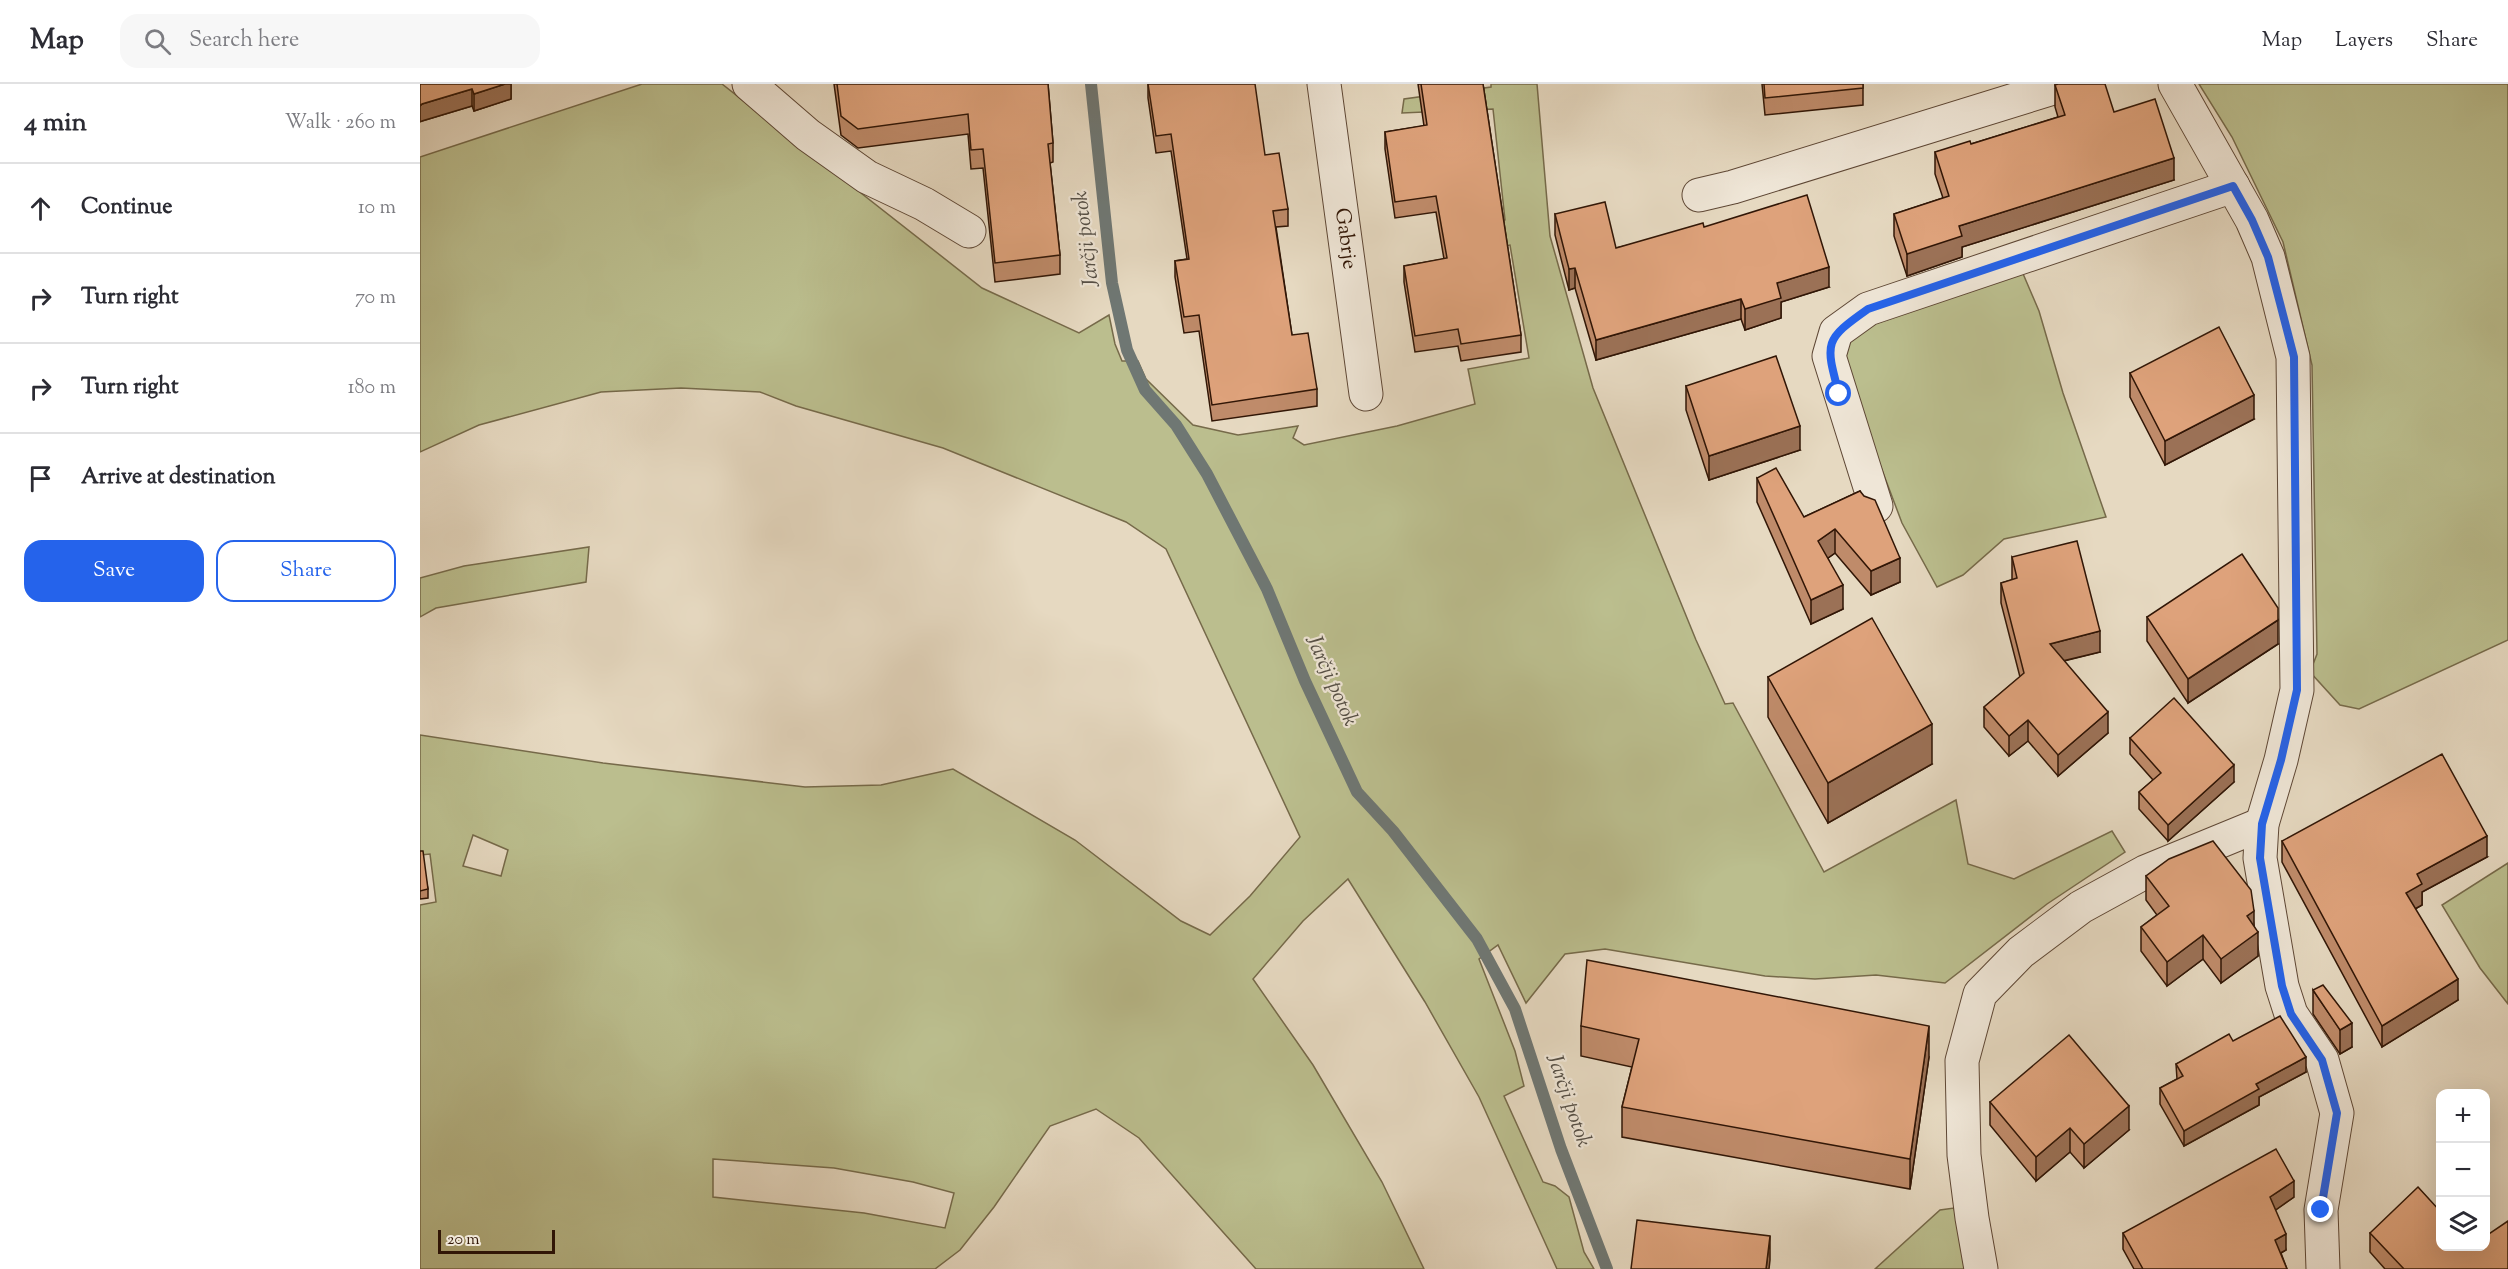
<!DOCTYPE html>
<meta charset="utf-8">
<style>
body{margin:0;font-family:"Sorts Mill Goudy",serif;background:#f7f7f7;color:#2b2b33}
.controls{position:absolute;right:18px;bottom:18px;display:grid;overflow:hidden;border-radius:12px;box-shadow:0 6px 24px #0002}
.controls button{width:54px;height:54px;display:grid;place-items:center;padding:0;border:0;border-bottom:2px solid #e1e1e2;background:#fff;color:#2b2b33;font:30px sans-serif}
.scale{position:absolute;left:18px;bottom:15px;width:117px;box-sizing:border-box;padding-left:6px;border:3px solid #311606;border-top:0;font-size:16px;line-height:21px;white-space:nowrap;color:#311606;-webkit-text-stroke:4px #efe6d7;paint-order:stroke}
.stop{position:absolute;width:18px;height:18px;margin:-14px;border:4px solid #2563eb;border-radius:50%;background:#fff}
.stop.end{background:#2563eb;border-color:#fff;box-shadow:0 2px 6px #0008}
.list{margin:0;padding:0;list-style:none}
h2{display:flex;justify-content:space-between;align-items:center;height:78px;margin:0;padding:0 24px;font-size:26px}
h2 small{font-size:20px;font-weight:400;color:#7c7c81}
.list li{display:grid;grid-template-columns:39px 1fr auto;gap:18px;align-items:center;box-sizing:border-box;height:90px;padding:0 24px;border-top:2px solid #e1e1e2}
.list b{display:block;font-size:22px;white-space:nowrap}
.list em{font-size:20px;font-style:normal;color:#7c7c81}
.actions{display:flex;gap:12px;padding:18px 24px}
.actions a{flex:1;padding:14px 0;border:2px solid #2563eb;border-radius:18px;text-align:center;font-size:21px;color:#2563eb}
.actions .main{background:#2563eb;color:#fff}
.icon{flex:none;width:33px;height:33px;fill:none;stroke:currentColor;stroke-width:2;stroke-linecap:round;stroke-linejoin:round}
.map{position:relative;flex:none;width:2088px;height:1185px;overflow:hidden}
header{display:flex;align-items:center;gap:36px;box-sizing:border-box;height:84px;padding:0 30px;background:#fff;border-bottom:2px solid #e1e1e2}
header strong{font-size:28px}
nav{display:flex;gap:33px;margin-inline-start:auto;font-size:21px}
.search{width:420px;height:54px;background:#f7f7f7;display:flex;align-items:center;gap:15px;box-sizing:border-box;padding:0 21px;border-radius:18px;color:#7c7c81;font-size:22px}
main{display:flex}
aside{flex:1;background:#fff}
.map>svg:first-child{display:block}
</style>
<header>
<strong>Map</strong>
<div class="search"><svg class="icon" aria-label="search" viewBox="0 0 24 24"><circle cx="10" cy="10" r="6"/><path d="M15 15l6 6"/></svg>Search here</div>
<nav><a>Map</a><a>Layers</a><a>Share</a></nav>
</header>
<main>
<aside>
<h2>4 min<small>Walk · 260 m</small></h2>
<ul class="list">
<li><svg class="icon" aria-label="ahead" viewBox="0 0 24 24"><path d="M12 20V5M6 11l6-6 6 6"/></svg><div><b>Continue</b></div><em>10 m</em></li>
<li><svg class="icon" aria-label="right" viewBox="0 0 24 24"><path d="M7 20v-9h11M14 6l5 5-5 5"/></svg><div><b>Turn right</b></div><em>70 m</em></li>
<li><svg class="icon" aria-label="right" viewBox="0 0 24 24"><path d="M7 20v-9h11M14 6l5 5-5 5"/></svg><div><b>Turn right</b></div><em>180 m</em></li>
<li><svg class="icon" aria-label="arrive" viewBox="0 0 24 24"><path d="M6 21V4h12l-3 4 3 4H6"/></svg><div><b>Arrive at destination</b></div></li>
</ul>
<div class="actions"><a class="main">Save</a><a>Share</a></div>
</aside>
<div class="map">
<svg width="2088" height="1185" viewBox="0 0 2088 1185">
<rect width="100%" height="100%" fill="#e6d9c1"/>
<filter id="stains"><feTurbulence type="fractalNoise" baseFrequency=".00333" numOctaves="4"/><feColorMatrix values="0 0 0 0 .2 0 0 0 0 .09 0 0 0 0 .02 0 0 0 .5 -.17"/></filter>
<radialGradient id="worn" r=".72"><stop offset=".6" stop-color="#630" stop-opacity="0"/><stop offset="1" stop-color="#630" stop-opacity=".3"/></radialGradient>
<g fill="#bbbe8e" stroke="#766a4a" stroke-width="1.5" fill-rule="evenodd">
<path d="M 222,0 L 302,0 L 562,204 L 659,249 L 689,231 L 695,260 L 702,277 L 718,277 L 726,295 L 773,341 L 818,351 L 878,342 L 873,354 L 884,361 L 977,342 L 1055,320 L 1048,285 L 1109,274 L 1090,161 L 1042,168 L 1035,145 L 1085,136 L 1073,25 L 982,29 L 984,15 L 1071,3 L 1071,0 L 1117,0 L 1130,152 L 1173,304 L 1276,556 L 1305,620 L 1313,619 L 1404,788 L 1536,716 L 1548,780 L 1594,795 L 1692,747 L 1705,768 L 1627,820 L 1525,899 L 1456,891 L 1395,895 L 1345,892 L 1185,865 L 1145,870 L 1106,919 L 1078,861 L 1059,875 L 1095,967 L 1104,1002 L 1084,1012 L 1123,1098 L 1135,1102 L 1149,1113 L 1164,1168 L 1174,1185 L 1137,1185 L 1059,1013 L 1005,918 L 928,795 L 883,837 L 833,895 L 893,981 L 962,1098 L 1004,1185 L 836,1185 L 719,1054 L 676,1025 L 630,1042 L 574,1123 L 540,1166 L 515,1185 L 0,1185 L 0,821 L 16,818 L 10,770 L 0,771 L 0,651 L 183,679 L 385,703 L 461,701 L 533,685 L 655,756 L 761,837 L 790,851 L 830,812 L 880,753 L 746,465 L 706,438 L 523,364 L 376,322 L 340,308 L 261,304 L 181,308 L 59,341 L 0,368 L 0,73 ZM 53,751 L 88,766 L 81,792 L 43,782 ZM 293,1075 L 414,1084 L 493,1098 L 534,1109 L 525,1144 L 444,1129 L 293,1113 Z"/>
<path d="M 1779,0 L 2088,0 L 2088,556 L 1939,625 L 1920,621 L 1890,588 L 1897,570 L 1892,281 L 1863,158 L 1812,53 Z"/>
<path d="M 1601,185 L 1619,227 L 1643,309 L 1686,433 L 1584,455 L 1543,491 L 1517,503 L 1482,439 L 1436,317 L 1424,263 L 1440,241 Z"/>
<path d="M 169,463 L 166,498 L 16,524 L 0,533 L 0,494 L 44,482 Z"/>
<path d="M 2088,779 L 2088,920 L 2060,884 L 2022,821 Z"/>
<path d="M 1534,1124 L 1548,1185 L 1455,1185 L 1520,1126 Z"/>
</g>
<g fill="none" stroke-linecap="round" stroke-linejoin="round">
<path stroke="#6f7773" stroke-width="12" d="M 671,0 L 692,199 L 707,266 L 725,306 L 756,341 L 787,390 L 847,505 L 885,597 L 937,708 L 973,747 L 1057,855 L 1095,925 L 1141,1065 L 1187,1185"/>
<g stroke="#5e4735" stroke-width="35">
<g id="minor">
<path d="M 329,0 L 388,51 L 447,93 L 504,120 L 549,147"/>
<path id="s1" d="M 904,0 L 946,310"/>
<path d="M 1755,0 L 1832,136 L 1848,173 L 1873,273 L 1877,606 L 1861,676 L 1842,740 L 1840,774 L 1862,902 L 1871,930 L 1902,976 L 1917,1029 L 1901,1126 L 1903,1185"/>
<path d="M 1279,111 L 1313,103 L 1646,0"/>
<path d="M 1456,422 L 1409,272 L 1416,248 L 1448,225 L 1813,102"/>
<path d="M 1561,1185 L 1552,1134 L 1544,1071 L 1542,977 L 1560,910 L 1601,868 L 1661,823 L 1725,788 L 1842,740"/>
</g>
</g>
<use href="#minor" stroke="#efe6d7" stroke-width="33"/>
</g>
<g fill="#bf8b6a" stroke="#311606" stroke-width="1.5">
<path d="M 0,0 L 91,0 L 91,15 L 54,27 L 52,22 L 2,37 Z"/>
<path d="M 414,0 L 628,0 L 633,59 L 633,78 L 630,79 L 640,171 L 640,190 L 575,198 L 563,84 L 551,85 L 548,50 L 438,64 L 421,51 Z"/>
<path d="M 728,0 L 845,71 L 868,125 L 868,142 L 856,143 L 872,251 L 897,305 L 897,322 L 792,337 L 779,247 L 764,249 L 755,193 L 755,177 L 767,175 L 751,67 L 736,69 L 728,14 Z"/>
<path d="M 998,0 L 1063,0 L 1101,251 L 1101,268 L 1041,277 L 1038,262 L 995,268 L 984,198 L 984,182 L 1024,175 L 1016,128 L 975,134 L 965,65 L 965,48 L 1004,42 Z"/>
<path d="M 1342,0 L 1443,0 L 1443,21 L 1345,31 Z"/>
<path d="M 1635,1 L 1694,28 L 1754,96 L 1542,163 L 1542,173 L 1487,192 L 1474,152 L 1474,130 L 1523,114 L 1515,90 L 1515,68 L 1551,60 L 1638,33 L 1635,23 Z"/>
<path d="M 1135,130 L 1196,164 L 1284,143 L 1409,203 L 1361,218 L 1361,234 L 1325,246 L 1321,235 L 1176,276 L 1155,204 L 1149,206 L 1135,151 Z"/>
<path d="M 1710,289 L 1834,335 L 1745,381 L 1710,313 Z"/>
<path d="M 1266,302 L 1380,366 L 1289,396 L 1266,326 Z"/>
<path d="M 1337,394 L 1384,433 L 1440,407 L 1480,498 L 1451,511 L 1415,469 L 1408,474 L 1423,525 L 1391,540 L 1337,418 Z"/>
<path d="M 1592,473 L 1680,568 L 1644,577 L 1688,649 L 1638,692 L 1608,657 L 1589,672 L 1564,643 L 1564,623 L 1600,593 L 1581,519 L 1581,499 L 1592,496 Z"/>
<path d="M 1727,533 L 1858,560 L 1768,619 L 1727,557 Z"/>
<path d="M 1348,593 L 1512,680 L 1408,739 L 1348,633 Z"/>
<path d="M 1710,654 L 1814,698 L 1748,757 L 1719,725 L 1719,708 L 1733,696 L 1710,670 Z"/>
<path d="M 1862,757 L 2067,773 L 2002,808 L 2002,821 L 1995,825 L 2038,916 L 1962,963 L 1862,778 Z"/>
<path d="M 0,767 L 8,805 L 8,814 L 0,815 Z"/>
<path d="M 1726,792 L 1834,842 L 1838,872 L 1801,899 L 1783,875 L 1747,902 L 1721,867 L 1721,843 L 1737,831 L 1726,816 Z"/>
<path d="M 1893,906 L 1932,963 L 1920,970 L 1893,930 Z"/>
<path d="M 1161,942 L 1509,973 L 1490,1105 L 1202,1053 L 1202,1023 L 1212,983 L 1161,972 Z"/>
<path d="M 1813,957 L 1886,988 L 1839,1013 L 1839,1021 L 1764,1062 L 1740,1020 L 1740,1004 L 1757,995 L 1756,980 Z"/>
<path d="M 1570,1018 L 1709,1046 L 1664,1084 L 1650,1068 L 1616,1097 L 1570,1041 Z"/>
<path d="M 1874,1113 L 1855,1126 L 1866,1166 L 1861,1169 L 1867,1185 L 1714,1185 L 1703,1165 L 1703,1149 Z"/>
<path d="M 1950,1149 L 2020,1162 L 2088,1185 L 1965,1185 L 1950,1168 Z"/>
</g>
<g fill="#9b7156" stroke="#311606" stroke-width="1.5">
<path d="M 85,0 L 91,0 L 91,15 L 54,27 L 54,10 Z"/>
<path d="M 52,5 L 52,22 L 2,37 L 0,38 L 0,22 L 2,20 Z"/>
<path d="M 1754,74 L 1754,96 L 1542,163 L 1542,173 L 1487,192 L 1487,170 L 1539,142 Z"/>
<path d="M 1409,183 L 1409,203 L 1361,218 L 1361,234 L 1325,246 L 1325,225 L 1357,199 Z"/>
<path d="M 1155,184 L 1155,204 L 1149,206 L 1149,185 Z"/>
<path d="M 1321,215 L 1321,235 L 1176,276 L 1176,256 Z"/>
<path d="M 1834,311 L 1834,335 L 1745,381 L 1745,357 Z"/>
<path d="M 1380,342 L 1380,366 L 1289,396 L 1289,372 Z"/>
<path d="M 1415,445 L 1415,469 L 1398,481 L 1398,457 Z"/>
<path d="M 1480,474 L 1480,498 L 1451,511 L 1451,487 Z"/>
<path d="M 1423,501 L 1423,525 L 1391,540 L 1391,516 Z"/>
<path d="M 1858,536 L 1858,560 L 1768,619 L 1768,595 Z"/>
<path d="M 1680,547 L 1680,568 L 1630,580 L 1630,560 Z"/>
<path d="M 1688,628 L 1688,649 L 1638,692 L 1638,671 Z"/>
<path d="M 1608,636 L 1608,657 L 1589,672 L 1589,652 Z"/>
<path d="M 1512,640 L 1512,680 L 1408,739 L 1408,699 Z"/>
<path d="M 1814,681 L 1814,698 L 1748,757 L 1748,741 Z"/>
<path d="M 2067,752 L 2067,773 L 2002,808 L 2002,821 L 1986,830 L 1986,809 L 1997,790 Z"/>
<path d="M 1834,827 L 1834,850 L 1838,848 L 1838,872 L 1801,899 L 1801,875 L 1827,832 Z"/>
<path d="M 1783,851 L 1783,875 L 1747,902 L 1747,878 Z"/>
<path d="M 2038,895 L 2038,916 L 1962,963 L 1962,942 Z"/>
<path d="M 1932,939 L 1932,963 L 1920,970 L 1920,946 Z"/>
<path d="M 1509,942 L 1509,973 L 1490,1105 L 1490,1075 Z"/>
<path d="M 1886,973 L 1886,988 L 1839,1013 L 1839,1021 L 1764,1062 L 1764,1047 L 1836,1000 Z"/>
<path d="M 1709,1022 L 1709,1046 L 1664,1084 L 1664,1060 Z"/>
<path d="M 1650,1044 L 1650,1068 L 1616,1097 L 1616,1073 Z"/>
<path d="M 1874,1097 L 1874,1113 L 1850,1130 L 1850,1113 Z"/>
<path d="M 1866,1150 L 1866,1166 L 1855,1172 L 1855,1156 Z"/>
<path d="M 1350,1152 L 1350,1176 L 1349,1185 L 1346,1185 Z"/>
</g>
<g fill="#dea27b" stroke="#311606" stroke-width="1.5">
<path d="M 0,0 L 85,0 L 54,10 L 52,5 L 2,20 L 0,22 Z"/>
<path d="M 417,0 L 628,0 L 633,59 L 628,60 L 640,171 L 575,179 L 563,65 L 551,66 L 548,30 L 438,45 L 421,32 Z"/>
<path d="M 728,0 L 835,0 L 845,71 L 859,69 L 868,125 L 853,127 L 872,251 L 888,249 L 897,305 L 792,321 L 779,231 L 764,233 L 755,177 L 769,175 L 751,50 L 736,52 Z"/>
<path d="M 1001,0 L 1063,0 L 1101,251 L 1041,260 L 1038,245 L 995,252 L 984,182 L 1027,174 L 1016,112 L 975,118 L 965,48 L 1007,41 Z"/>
<path d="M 1344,0 L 1443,0 L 1443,4 L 1345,14 Z"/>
<path d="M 1638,0 L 1685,0 L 1694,28 L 1735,15 L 1754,74 L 1539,142 L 1542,152 L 1487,170 L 1474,130 L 1529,112 L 1515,68 L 1550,57 L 1551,60 L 1645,31 L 1635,1 Z"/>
<path d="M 1387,111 L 1409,183 L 1357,199 L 1361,214 L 1325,225 L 1321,215 L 1176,256 L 1155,184 L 1149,185 L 1135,130 L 1185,118 L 1196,164 L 1283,139 L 1284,143 Z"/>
<path d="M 1799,243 L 1834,311 L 1745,357 L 1710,289 Z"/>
<path d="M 1356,272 L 1380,342 L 1289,372 L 1266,302 Z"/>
<path d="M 1356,384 L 1384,433 L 1440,407 L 1444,412 L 1455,416 L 1480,474 L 1451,487 L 1415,445 L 1398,457 L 1423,501 L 1391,516 L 1337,394 Z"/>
<path d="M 1657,457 L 1680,547 L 1630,560 L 1688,628 L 1638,671 L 1608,636 L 1589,652 L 1564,623 L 1604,589 L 1581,499 L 1597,494 L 1592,473 Z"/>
<path d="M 1822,470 L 1858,524 L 1858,536 L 1768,595 L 1727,533 Z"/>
<path d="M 1452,534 L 1512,640 L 1408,699 L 1348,593 Z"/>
<path d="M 1754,614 L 1814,681 L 1748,741 L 1719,708 L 1741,689 L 1710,654 Z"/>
<path d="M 2022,670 L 2067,752 L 1997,790 L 2002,800 L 1986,809 L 2038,895 L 1962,942 L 1862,757 Z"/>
<path d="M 1793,757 L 1831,806 L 1834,827 L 1827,832 L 1838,848 L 1801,875 L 1783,851 L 1747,878 L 1721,843 L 1749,822 L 1726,792 L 1749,775 Z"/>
<path d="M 0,767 L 3,767 L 8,805 L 0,807 Z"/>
<path d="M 1167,876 L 1509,942 L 1490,1075 L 1202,1023 L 1219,955 L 1161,942 Z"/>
<path d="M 1903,901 L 1932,939 L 1920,946 L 1893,906 Z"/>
<path d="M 1860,932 L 1886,973 L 1836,1000 L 1839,1005 L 1764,1047 L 1740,1004 L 1763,992 L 1756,980 L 1809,950 L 1813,957 Z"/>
<path d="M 1649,951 L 1709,1022 L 1664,1060 L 1650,1044 L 1616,1073 L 1570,1018 Z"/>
<path d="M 1856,1065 L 1874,1097 L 1850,1113 L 1866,1150 L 1855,1156 L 1867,1185 L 1723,1185 L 1703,1149 Z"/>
<path d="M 1998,1103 L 2020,1127 L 2020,1162 L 2066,1162 L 2066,1152 L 2088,1137 L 2088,1185 L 1984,1185 L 1950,1149 Z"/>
<path d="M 1217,1136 L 1350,1152 L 1346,1185 L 1211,1185 Z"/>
</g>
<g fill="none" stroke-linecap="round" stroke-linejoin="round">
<path stroke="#2563eb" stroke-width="8" d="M 1419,310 C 1405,258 1404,256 1448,225 L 1813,102 L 1832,136 L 1848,173 L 1874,273 L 1877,606 L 1861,676 L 1842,740 L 1840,774 L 1862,902 L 1871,930 L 1902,976 L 1917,1029 L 1901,1126"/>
</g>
<g text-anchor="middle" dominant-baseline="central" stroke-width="4.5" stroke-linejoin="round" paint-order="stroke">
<g font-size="21" fill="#311606" stroke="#efe6d7">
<text stroke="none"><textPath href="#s1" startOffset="156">Gabrje</textPath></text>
</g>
<g font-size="22" font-style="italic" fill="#554f46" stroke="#efe6d7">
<text transform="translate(667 155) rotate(-97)">Jarčji potok</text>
<text transform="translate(911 597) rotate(66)">Jarčji potok</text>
<text transform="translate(1148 1017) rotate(71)">Jarčji potok</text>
</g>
</g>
<rect width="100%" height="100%" filter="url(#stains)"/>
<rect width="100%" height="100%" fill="url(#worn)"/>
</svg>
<div class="controls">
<button>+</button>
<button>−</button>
<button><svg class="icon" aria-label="layers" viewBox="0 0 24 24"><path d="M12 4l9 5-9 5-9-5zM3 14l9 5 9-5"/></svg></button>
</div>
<div class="scale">20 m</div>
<div class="stop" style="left:1419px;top:310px"></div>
<div class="stop end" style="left:1901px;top:1126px"></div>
</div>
</main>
